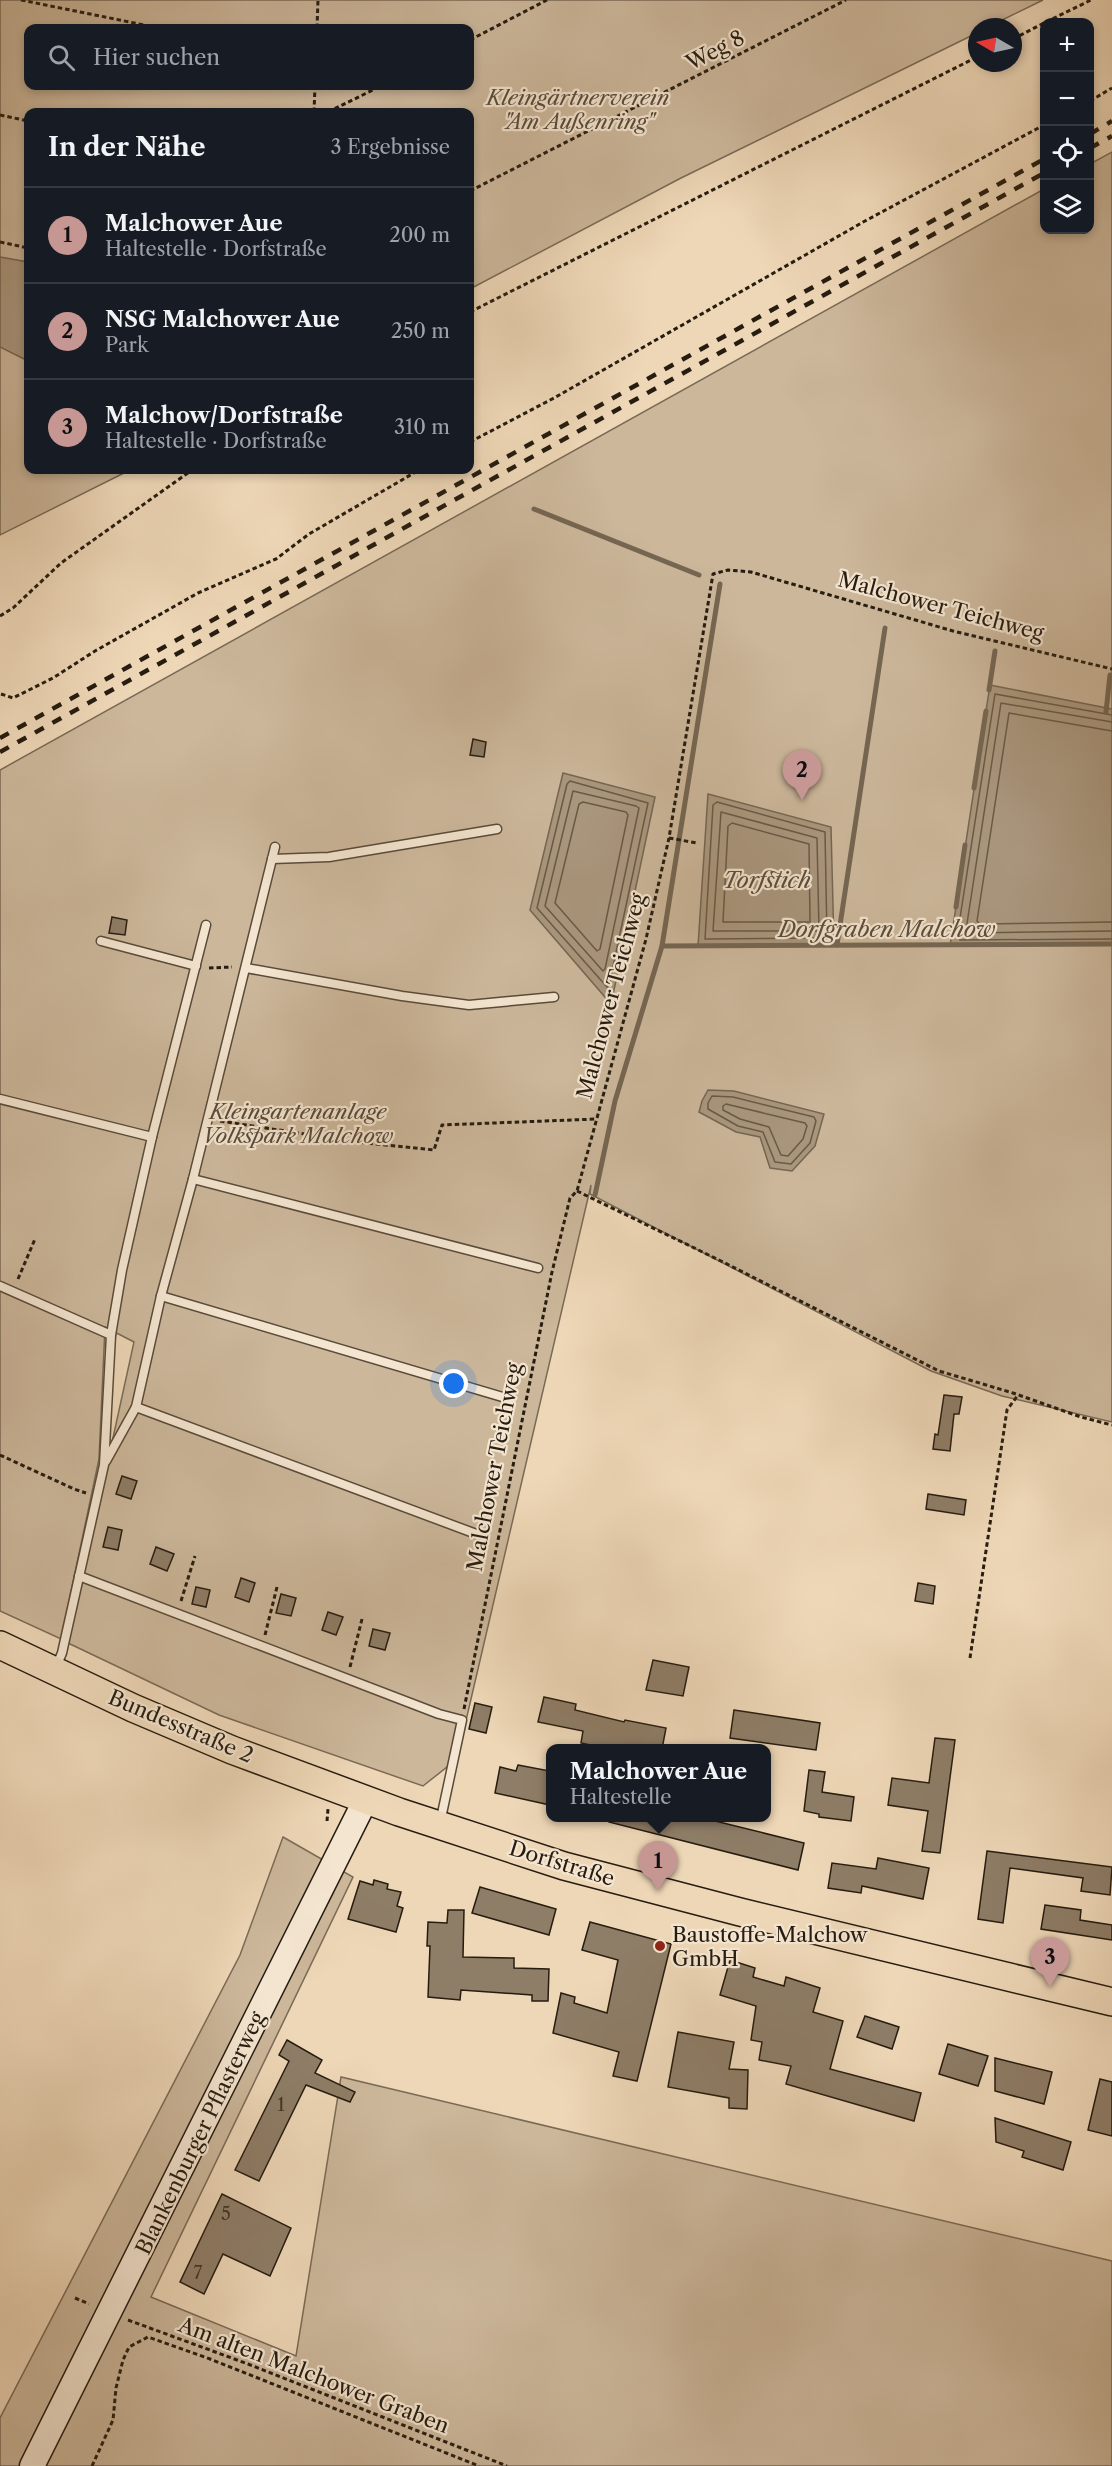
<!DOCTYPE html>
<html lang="de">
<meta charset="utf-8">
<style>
body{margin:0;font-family:"Libre Caslon Text",serif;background:#20242c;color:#f1f3f6}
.controls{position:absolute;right:18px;top:18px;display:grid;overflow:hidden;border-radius:12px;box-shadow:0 3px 9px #0003}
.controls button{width:54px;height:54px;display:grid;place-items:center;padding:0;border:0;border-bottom:2px solid #363941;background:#171b24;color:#f1f3f6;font:30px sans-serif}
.compass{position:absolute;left:968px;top:18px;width:54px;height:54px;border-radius:50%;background:#171b24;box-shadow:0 3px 9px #0003;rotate:279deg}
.you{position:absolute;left:454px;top:1384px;width:21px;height:21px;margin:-15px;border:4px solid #fff;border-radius:50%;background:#1a73e8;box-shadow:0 0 0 9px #1a73e833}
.badge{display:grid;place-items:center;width:39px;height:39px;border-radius:50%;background:#c59692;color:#111;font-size:20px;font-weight:700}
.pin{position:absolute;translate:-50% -50px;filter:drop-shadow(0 2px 3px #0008)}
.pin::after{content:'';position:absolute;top:32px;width:21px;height:18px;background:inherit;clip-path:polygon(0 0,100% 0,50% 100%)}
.popup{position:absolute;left:546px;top:1744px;width:225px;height:78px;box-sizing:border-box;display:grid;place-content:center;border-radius:12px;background:#171b24;filter:drop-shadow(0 2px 4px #0005);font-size:20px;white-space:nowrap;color:#9ea1a6}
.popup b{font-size:22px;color:#f1f3f6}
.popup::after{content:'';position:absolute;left:50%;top:100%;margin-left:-12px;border:12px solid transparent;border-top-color:#171b24}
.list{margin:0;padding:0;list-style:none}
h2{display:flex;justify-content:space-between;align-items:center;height:78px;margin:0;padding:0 24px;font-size:26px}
h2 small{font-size:20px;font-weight:400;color:#9ea1a6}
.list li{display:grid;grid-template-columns:39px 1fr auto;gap:18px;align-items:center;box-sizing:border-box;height:96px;padding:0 24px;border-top:2px solid #363941}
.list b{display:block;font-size:22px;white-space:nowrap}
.list p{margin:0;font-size:20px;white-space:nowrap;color:#9ea1a6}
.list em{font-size:20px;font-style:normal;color:#9ea1a6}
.icon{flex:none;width:33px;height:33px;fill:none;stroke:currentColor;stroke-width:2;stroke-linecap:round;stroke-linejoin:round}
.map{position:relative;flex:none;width:1112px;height:2466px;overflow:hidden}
.search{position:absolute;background:#171b24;box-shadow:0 3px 9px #0003;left:24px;top:24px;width:450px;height:66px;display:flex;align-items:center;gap:15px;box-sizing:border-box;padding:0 21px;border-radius:12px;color:#9ea1a6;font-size:22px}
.panel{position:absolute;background:#171b24;box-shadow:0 3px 9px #0003;left:24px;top:108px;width:450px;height:366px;border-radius:12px}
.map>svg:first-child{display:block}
</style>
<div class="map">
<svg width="1112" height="2466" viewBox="0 0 1112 2466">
<rect width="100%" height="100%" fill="#eed7b7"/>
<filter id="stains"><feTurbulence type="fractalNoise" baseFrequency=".00333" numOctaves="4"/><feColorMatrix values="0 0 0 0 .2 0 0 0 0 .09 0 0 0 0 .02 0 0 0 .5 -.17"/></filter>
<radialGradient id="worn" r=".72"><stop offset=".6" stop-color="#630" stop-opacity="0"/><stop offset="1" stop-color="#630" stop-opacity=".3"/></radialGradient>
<g fill="#ccb79b" stroke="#796a56" stroke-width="1.5" fill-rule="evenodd">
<path d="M 0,0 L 1043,0 L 988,27 L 977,27 L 977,33 L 681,178 L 470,289 L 470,112 L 28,112 L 28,470 L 130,470 L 0,535 ZM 28,28 L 470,28 L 470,86 L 28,86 Z"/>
<path d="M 1112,152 L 1112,1422 L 1002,1396 L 931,1371 L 590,1194 L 591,1185 L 457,1759 L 423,1786 L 219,1715 L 68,1643 L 134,1342 L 105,1327 L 99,1459 L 61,1639 L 0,1611 L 0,770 L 1044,189 L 1044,230 L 1090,230 L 1090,164 Z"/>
<path d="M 283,1837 L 353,1877 L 151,2297 L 296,2356 L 341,2077 L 1112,2261 L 1112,2466 L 0,2466 L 0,2418 L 240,1955 Z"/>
</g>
<g fill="#aa977e" stroke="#756652" stroke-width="1.5">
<path d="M 0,257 L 28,262 L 28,361 L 0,347 Z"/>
<path d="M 990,685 L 1112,709 L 1112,944 L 950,946 Z"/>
<path d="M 563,773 L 655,797 L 611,1004 L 530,910 Z"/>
<path d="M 708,794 L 831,827 L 834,945 L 698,946 Z"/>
<path d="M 708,1090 L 734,1091 L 824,1114 L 815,1146 L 792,1171 L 770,1168 L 760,1137 L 736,1132 L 699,1112 L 702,1101 Z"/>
</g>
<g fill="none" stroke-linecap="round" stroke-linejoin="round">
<g stroke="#685a47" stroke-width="1.5">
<path d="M 1112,715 L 995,694 L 957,937 L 960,940 L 1112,939"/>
<path d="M 1112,722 L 1001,703 L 966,930 L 969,933 L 1112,931"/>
<path d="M 1112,731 L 1009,713 L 977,921 L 980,924 L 1112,922"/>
<path d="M 570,781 L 648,803 L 609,985 L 607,987 L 537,908 L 567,784 Z"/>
<path d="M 573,791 L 636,806 L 639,808 L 605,969 L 603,971 L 545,906 Z"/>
<path d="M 583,802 L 626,812 L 628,815 L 600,949 L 597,951 L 555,903 L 579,804 Z"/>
<path d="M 717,802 L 825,832 L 827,938 L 705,939 L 713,805 Z"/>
<path d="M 721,812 L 817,838 L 819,931 L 713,931 Z"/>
<path d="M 732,823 L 809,844 L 810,922 L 723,922 L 728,826 Z"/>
<path d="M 712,1096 L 733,1097 L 814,1117 L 816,1121 L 810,1143 L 791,1164 L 775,1162 L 763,1132 L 738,1126 L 708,1109 L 708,1103 Z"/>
<path d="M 726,1104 L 805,1123 L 807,1126 L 803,1139 L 788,1156 L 781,1155 L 769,1127 L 740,1119 L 723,1110 L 723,1106 Z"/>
</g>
<g stroke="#756652" stroke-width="5">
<path d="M 534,509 L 699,575"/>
<path d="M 989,690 L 995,651"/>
<path d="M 1106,712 L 1110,675"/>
<path d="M 974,788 L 986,711"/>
<path d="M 956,907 L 965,845"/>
<path d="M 837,945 L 885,628"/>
<path d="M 662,946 L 1112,944"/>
<path d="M 595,1195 L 615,1101 L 662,946 L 720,584"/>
</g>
</g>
<g fill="#8e7d67" stroke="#261c10" stroke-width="1.5">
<path d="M 473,739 L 486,742 L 484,757 L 470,755 Z"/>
<path d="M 112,917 L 127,920 L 125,935 L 109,933 Z"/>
<path d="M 944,1395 L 962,1397 L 959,1414 L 954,1414 L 950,1451 L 933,1449 L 935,1434 L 938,1435 Z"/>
<path d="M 122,1476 L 137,1481 L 131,1499 L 116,1494 Z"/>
<path d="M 928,1494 L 966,1500 L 964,1515 L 926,1509 Z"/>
<path d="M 108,1527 L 122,1530 L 118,1550 L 103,1547 Z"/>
<path d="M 156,1547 L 174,1554 L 167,1571 L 150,1564 Z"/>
<path d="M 241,1578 L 255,1583 L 249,1602 L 235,1597 Z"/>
<path d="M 918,1583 L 935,1586 L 933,1604 L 915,1601 Z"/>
<path d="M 196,1587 L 210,1590 L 206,1607 L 192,1604 Z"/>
<path d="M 281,1594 L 296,1598 L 291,1616 L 276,1613 Z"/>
<path d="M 328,1612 L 343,1617 L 336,1635 L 322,1630 Z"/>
<path d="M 373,1629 L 390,1633 L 385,1650 L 369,1646 Z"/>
<path d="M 653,1660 L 689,1667 L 683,1696 L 646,1690 Z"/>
<path d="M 544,1697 L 576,1704 L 575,1710 L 624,1722 L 625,1720 L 666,1728 L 662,1749 L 609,1749 L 581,1743 L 583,1731 L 538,1722 Z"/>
<path d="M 475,1703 L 492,1707 L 486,1733 L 469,1729 Z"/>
<path d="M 734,1710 L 820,1723 L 816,1750 L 730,1738 Z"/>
<path d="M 935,1738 L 955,1740 L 940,1853 L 922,1851 L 928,1811 L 888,1805 L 892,1778 L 929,1783 Z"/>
<path d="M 518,1765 L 550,1771 L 550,1805 L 495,1793 L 500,1767 L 516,1771 Z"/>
<path d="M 809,1770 L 825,1772 L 822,1792 L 854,1797 L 851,1821 L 819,1817 L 819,1814 L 804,1811 Z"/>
<path d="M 610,1818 L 703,1818 L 804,1843 L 798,1870 L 609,1822 Z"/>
<path d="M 987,1851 L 1112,1867 L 1110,1895 L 1081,1891 L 1083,1878 L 1010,1868 L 1003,1923 L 978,1919 Z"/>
<path d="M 878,1858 L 929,1868 L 923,1899 L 862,1886 L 861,1893 L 828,1888 L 832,1863 L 876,1869 Z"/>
<path d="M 374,1880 L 388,1884 L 387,1889 L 401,1892 L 397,1906 L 403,1908 L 396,1932 L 348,1919 L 360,1881 L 373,1885 Z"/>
<path d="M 480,1887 L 556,1909 L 549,1935 L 472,1913 Z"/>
<path d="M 1045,1905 L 1081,1910 L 1080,1920 L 1112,1925 L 1112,1940 L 1041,1929 Z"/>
<path d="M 448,1910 L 464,1910 L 463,1957 L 514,1958 L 514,1968 L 549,1969 L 548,2001 L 532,2001 L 532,1995 L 461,1990 L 460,2000 L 428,1997 L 430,1946 L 427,1946 L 428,1922 L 447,1923 Z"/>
<path d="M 590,1922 L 671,1944 L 637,2081 L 613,2076 L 619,2052 L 553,2033 L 561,1993 L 575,1997 L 574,2003 L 607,2013 L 618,1960 L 582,1950 Z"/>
<path d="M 730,1960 L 755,1968 L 753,1977 L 784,1986 L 786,1977 L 820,1988 L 813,2012 L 843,2021 L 830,2069 L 921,2093 L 914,2121 L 786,2084 L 791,2066 L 759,2060 L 762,2042 L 751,2040 L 756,2006 L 720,1995 Z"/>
<path d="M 865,2016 L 899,2027 L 892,2049 L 857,2037 Z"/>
<path d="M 678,2032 L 734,2042 L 729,2069 L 748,2070 L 747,2109 L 729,2108 L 729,2098 L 668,2087 Z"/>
<path d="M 287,2040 L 322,2060 L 315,2073 L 355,2092 L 350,2102 L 306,2085 L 259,2181 L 235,2170 L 289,2061 L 279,2055 Z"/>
<path d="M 948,2044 L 988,2056 L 978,2086 L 939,2074 Z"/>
<path d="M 995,2058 L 1052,2072 L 1044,2104 L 995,2091 Z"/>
<path d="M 1100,2079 L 1112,2082 L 1112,2136 L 1088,2130 Z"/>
<path d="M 995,2118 L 1071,2142 L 1063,2170 L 1022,2157 L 1024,2151 L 996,2142 Z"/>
<path d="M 222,2194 L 291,2228 L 270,2276 L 223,2254 L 204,2294 L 180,2282 Z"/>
</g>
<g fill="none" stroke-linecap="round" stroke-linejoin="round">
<g stroke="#584b3a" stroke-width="11">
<g id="lane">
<path d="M 272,859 L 329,857 L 497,829"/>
<path d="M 101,941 L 196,966"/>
<path d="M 246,968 L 402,996 L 469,1005 L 554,997"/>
<path d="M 0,1099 L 152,1137"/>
<path d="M 193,1179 L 538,1268"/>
<path d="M 0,1286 L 111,1335"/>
<path d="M 161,1296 L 509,1399"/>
<path d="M 136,1407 L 479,1535"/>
<path d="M 106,1461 L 136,1407 L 161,1296 L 193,1179 L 275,847"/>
<path d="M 79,1576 L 439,1714 L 462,1720 L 440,1823"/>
<path d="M 56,1667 L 62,1653 L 104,1465 L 111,1335 L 122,1270 L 152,1137 L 206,925"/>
</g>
</g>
<g stroke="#261c10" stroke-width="27">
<path id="secondary" d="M 32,2466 L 366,1799"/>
</g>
<g stroke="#261c10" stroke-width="30">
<path id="primary" d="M 0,1645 L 133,1708 L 232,1750 L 399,1812 L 564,1866 L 740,1912 L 1112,2002"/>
</g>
<g stroke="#261c10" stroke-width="3" stroke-dasharray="4.5 3" stroke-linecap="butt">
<path d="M 21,0 L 159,28"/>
<path d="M 1046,22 L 1091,0"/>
<path d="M 317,28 L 318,0"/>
<path d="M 1013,39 L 1044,23"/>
<path d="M 470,40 L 547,0"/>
<path d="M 1090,101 L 1112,88"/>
<path d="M 314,112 L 315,86"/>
<path d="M 328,112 L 381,86"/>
<path d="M 0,115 L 28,121"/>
<path d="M 470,191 L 846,0"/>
<path d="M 0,242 L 28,248"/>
<path d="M 470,312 L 977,57"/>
<path d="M 470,442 L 554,398 L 865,221 L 1044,125"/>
<path d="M 0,616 L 13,608 L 61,563 L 192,470"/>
<path d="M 1,694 L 13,698 L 53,678 L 95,651 L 198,593 L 276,559 L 309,534 L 419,470"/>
<path d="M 669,838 L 697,843"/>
<path d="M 209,968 L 232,967"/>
<path d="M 220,1121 L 357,1142 L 434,1150 L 442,1125 L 597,1119"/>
<path d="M 577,1191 L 721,1261 L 939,1371 L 1013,1393 L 1081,1417 L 1112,1425"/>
<path d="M 18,1279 L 35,1239"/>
<path d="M 0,1455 L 74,1489 L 86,1493"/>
<path d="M 181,1601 L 195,1556"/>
<path d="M 265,1635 L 277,1587"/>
<path d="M 970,1658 L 1007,1410 L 1018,1395"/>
<path d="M 350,1667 L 362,1619"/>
<path d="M 464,1709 L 552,1272 L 570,1198 L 577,1191 L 646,939 L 669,838 L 713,574 L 728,570 L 751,572 L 953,631 L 1112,669"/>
<path d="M 327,1821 L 328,1809"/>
<path d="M 75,2298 L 89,2304"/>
<path d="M 128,2320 L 248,2364 L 507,2466"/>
<path d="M 92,2466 L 113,2420 L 116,2388 L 123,2360 L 129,2347 L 148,2337 L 210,2359 L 479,2466"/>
</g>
<use href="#lane" stroke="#f4e5d0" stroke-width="8"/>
<use href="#secondary" stroke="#f4e5d0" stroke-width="24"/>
<use href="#primary" stroke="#eed7b7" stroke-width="27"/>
<g stroke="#261c10" stroke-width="4.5" stroke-dasharray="10 10" stroke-linecap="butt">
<path d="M 1090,134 L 1112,121"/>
<path d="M 1090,148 L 1112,136"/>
<path d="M 0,738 L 1044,159"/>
<path d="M 0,752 L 1044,173"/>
</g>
</g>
<circle fill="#8f2418" stroke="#f4e5d0" stroke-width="2" cx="660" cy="1946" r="6"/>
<g text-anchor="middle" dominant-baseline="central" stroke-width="4.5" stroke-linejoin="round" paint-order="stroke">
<g font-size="18" fill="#403426">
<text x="281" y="2105">1</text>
<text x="226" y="2214">5</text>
<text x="198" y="2273">7</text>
</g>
<g font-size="21" fill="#261c10" stroke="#f4e5d0">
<text transform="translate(715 50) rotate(-27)">Weg 8</text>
<text transform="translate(941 606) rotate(15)">Malchower Teichweg</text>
<text transform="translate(611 996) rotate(-75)">Malchower Teichweg</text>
<text transform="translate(494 1467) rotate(-79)">Malchower Teichweg</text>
<text transform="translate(181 1726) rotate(23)">Bundesstraße 2</text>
<text transform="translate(562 1863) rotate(17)">Dorfstraße</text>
<text transform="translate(200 2133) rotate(-64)">Blankenburger Pflasterweg</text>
<text transform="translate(314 2375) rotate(21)">Am alten Malchower Graben</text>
</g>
<g font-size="21" font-style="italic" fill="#584a3a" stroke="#f4e5d0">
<text x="578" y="97">Kleingärtnerverein<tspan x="578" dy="24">"Am Außenring"</tspan></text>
<text x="298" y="1111">Kleingartenanlage<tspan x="298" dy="24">Volkspark Malchow</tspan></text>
</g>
<g font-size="21" fill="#261c10" stroke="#f4e5d0" text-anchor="start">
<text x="672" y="1934">Baustoffe-Malchow<tspan x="672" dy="24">GmbH</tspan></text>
</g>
<g font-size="22" font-style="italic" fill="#5b4d3c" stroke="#f4e5d0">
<text x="767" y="880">Torfstich</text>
<text x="887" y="929">Dorfgraben Malchow</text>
</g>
</g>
<rect width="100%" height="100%" filter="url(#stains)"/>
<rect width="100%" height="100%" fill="url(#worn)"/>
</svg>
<div class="controls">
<button>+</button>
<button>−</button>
<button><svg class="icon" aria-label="locate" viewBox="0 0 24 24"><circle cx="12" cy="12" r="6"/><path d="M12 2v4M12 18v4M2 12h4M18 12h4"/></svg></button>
<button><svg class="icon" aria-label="layers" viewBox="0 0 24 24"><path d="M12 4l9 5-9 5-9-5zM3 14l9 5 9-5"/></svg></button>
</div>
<svg class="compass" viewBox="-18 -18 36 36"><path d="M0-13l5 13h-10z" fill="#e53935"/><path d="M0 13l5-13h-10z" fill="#9ea1a6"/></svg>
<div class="you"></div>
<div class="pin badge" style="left:658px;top:1891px">1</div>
<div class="popup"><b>Malchower Aue</b>Haltestelle</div>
<div class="pin badge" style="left:802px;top:800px">2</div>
<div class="pin badge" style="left:1050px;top:1987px">3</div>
<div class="search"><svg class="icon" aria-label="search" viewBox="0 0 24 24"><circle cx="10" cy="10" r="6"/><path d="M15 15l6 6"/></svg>Hier suchen</div>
<section class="panel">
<h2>In der Nähe<small>3 Ergebnisse</small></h2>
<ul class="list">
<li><span class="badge">1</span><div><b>Malchower Aue</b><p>Haltestelle · Dorfstraße</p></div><em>200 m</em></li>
<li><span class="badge">2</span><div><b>NSG Malchower Aue</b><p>Park</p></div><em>250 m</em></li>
<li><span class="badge">3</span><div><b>Malchow/Dorfstraße</b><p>Haltestelle · Dorfstraße</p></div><em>310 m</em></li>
</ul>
</section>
</div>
